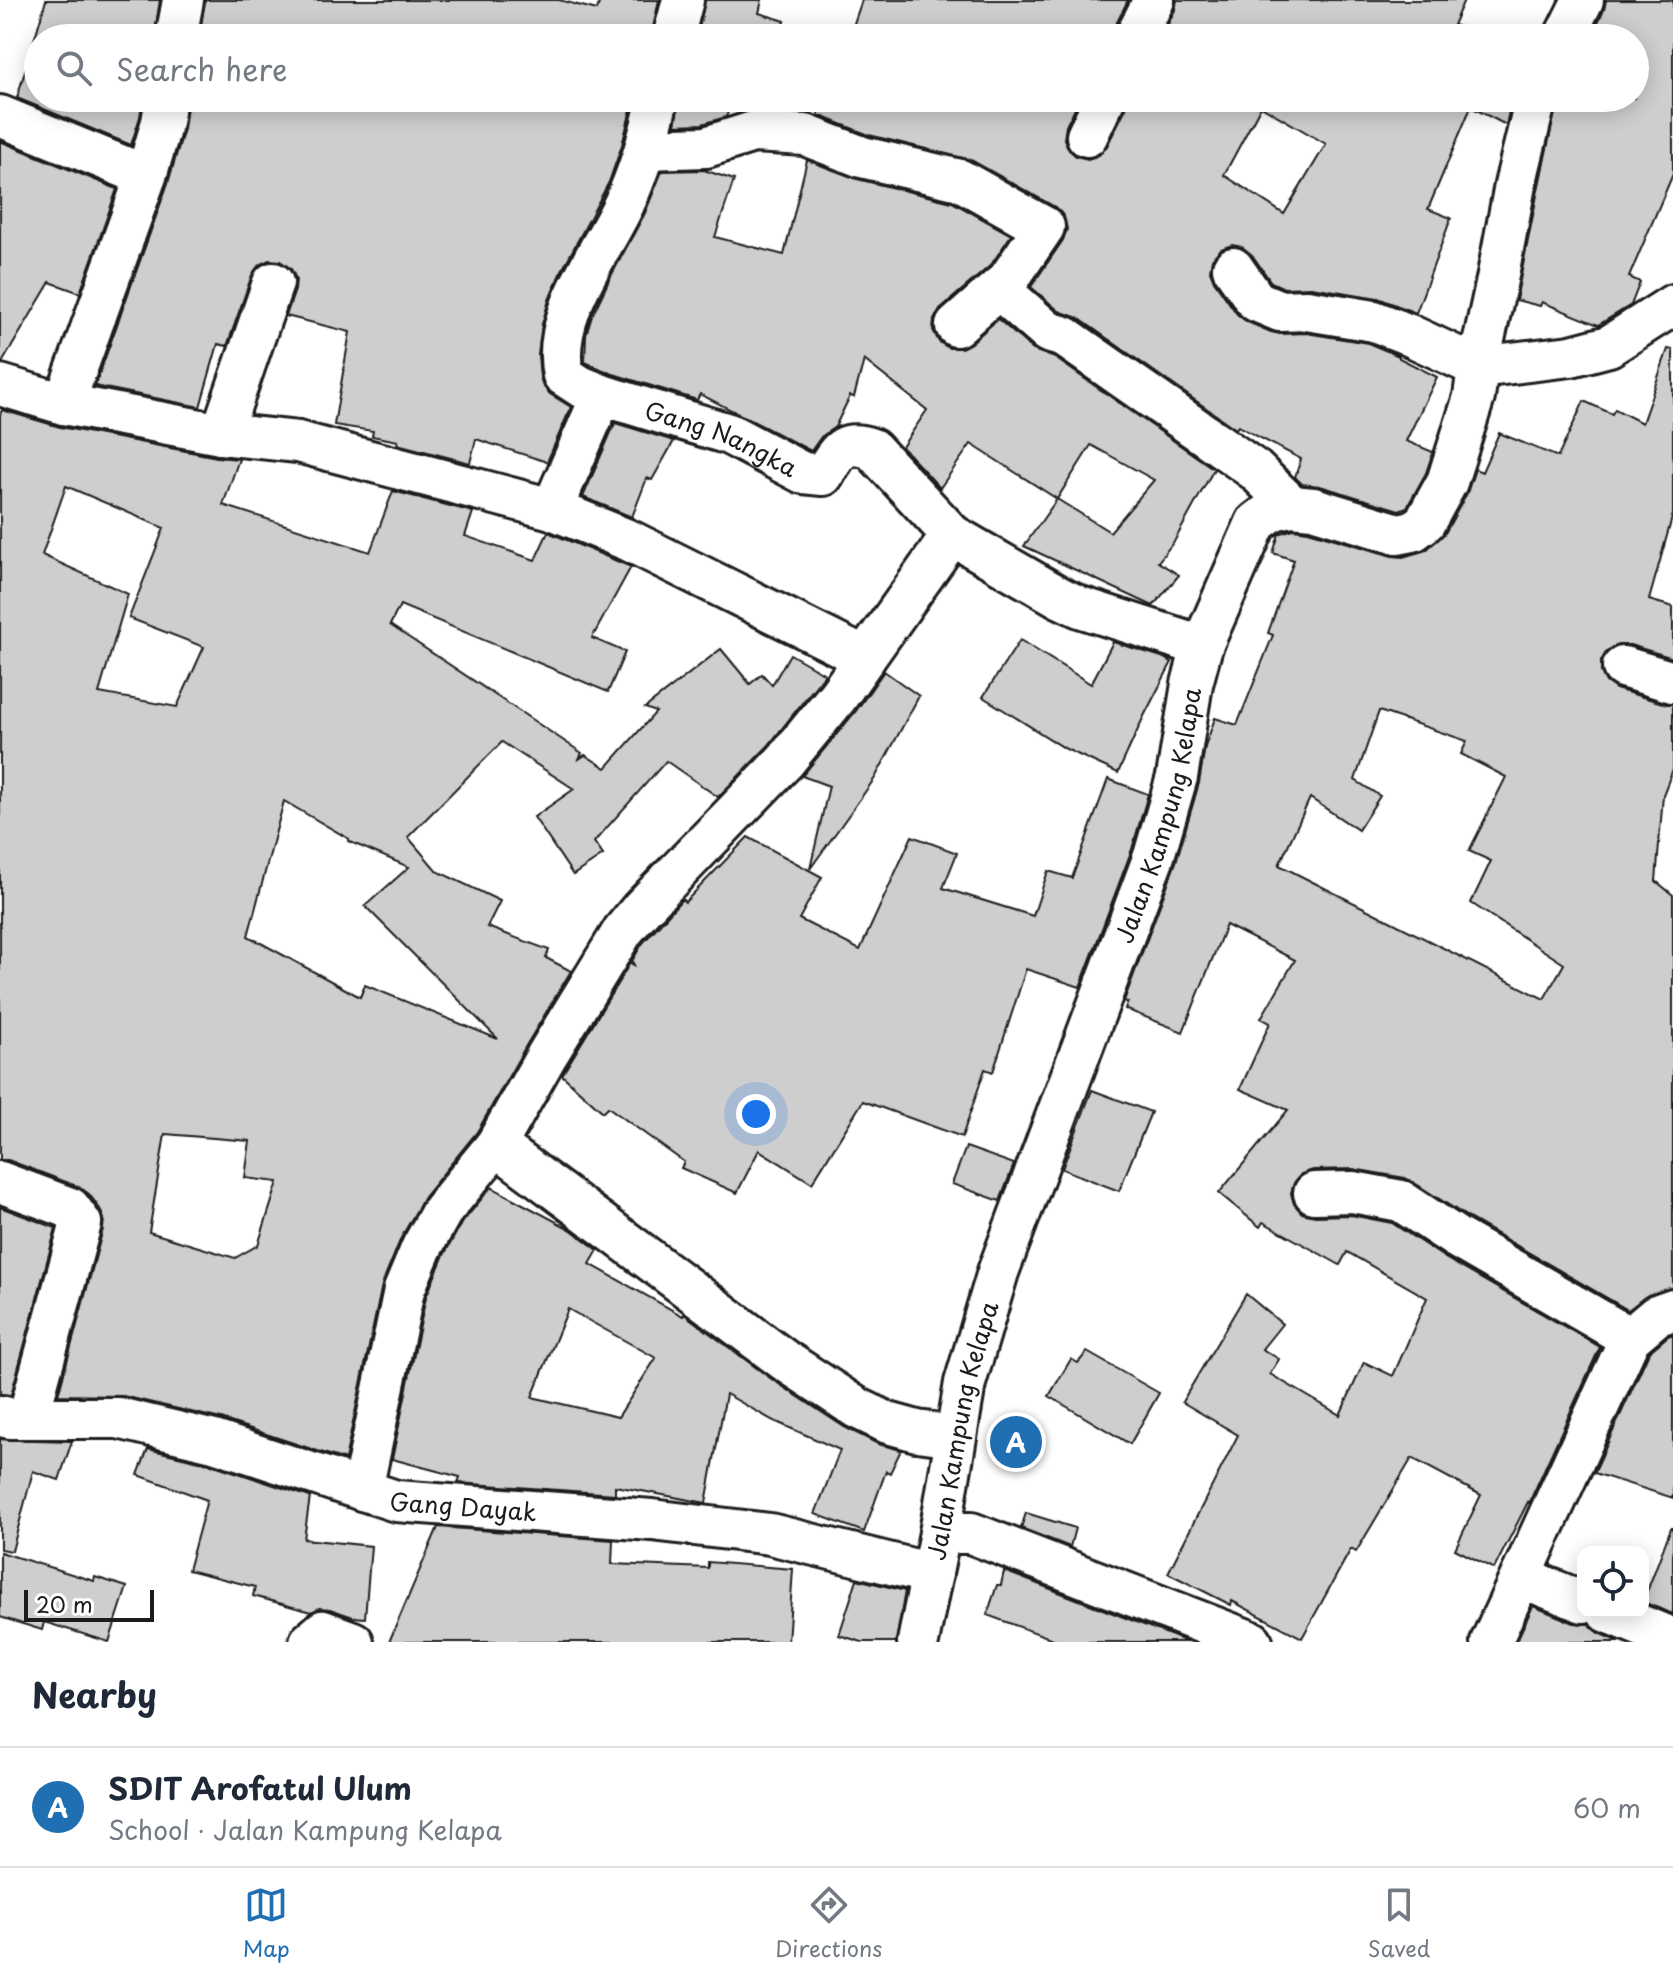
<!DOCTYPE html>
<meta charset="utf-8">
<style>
body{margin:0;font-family:"Playpen Sans",sans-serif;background:#f2f2f3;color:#1f2937}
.controls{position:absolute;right:24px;bottom:24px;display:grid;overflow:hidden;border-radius:16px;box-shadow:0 4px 20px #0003}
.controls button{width:72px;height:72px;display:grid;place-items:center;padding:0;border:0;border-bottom:2px solid #e0e1e3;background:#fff;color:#1f2937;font:40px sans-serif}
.scale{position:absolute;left:24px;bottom:20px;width:130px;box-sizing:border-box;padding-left:8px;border:4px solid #1c1c1c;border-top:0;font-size:22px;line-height:28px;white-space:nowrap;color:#1c1c1c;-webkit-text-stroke:6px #fff;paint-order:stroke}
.you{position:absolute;left:756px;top:1114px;width:28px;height:28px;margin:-20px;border:6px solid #fff;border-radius:50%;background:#1a73e8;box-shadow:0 0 0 12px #1a73e833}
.badge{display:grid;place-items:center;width:52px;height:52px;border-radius:50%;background:#1f6fb2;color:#fff;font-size:26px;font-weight:700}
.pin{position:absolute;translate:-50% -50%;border:4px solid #fff;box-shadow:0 2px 8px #0006}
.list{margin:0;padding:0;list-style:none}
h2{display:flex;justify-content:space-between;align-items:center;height:104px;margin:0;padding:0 32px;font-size:34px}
h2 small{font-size:26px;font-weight:400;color:#747a83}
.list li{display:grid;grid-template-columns:52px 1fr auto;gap:24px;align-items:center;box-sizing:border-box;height:120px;padding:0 32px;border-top:2px solid #e0e1e3}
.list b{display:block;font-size:30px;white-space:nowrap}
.list p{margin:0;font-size:26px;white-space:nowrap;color:#747a83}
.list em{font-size:26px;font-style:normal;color:#747a83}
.icon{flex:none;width:44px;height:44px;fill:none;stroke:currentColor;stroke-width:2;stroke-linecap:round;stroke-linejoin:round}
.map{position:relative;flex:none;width:1673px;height:1642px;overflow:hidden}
.search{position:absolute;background:#fff;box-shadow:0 4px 20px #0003;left:24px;right:24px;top:24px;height:88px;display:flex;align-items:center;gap:20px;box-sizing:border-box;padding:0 28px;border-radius:44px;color:#747a83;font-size:30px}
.sheet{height:224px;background:#fff}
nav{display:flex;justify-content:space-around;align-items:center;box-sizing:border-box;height:112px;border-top:2px solid #e0e1e3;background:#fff;font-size:22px;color:#747a83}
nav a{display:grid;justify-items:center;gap:4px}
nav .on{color:#1f6fb2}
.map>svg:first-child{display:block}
</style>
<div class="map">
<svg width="1673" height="1642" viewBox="0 0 1673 1642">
<rect width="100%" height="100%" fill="#fff"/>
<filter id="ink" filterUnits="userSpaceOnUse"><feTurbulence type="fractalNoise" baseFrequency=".0125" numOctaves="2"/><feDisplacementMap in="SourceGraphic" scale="16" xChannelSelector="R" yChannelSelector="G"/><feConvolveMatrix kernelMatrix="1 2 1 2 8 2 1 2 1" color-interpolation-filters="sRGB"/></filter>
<g filter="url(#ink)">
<g fill="#cecece" stroke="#1c1c1c" stroke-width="2" fill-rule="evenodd">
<path d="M 46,0 L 160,0 L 154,38 L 38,38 L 38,98 L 143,98 L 140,117 L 131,145 L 17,98 Z"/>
<path d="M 205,0 L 559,0 L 597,10 L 600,0 L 659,0 L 651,38 L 199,38 Z"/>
<path d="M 705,0 L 762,0 L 759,13 L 785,21 L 779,38 L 697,38 Z"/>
<path d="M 862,0 L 1128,0 L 1114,28 L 1112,38 L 849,38 Z"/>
<path d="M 1177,0 L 1464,0 L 1453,25 L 1489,34 L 1488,38 L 1161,38 L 1175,10 Z"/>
<path d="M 1606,0 L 1673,0 L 1673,174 L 1629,277 L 1640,282 L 1631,305 L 1598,325 L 1542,302 L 1540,306 L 1516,300 L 1538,190 L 1558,98 L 1635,98 L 1635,38 L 1590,38 L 1604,10 Z"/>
<path d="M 188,98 L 634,98 L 622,145 L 609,182 L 559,276 L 549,300 L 542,324 L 538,355 L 540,377 L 543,386 L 550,394 L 571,407 L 547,462 L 476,439 L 470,463 L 397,444 L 398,441 L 372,436 L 373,431 L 334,425 L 350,332 L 286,316 L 295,290 L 296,279 L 291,269 L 280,261 L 269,260 L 259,265 L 252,275 L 227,346 L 218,344 L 200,407 L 95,386 L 168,183 L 184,129 Z"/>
<path d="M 680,98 L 760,98 L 756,109 L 743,111 L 730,107 L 726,117 L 702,124 L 675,125 Z"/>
<path d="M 822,98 L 1080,98 L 1066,126 L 1064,139 L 1069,150 L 1076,156 L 1088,159 L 1099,155 L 1107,146 L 1126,108 L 1128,98 L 1512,98 L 1506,125 L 1471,107 L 1428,209 L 1451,218 L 1416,313 L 1378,298 L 1311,287 L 1284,288 L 1271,282 L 1252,255 L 1242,247 L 1232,245 L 1221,249 L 1212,259 L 1210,271 L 1214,281 L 1237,314 L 1247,322 L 1271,332 L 1280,334 L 1306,333 L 1368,343 L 1399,356 L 1399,358 L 1437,377 L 1406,441 L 1433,452 L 1426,473 L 1407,507 L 1399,510 L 1320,486 L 1302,484 L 1295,477 L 1301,459 L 1238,426 L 1236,429 L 1078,318 L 1059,311 L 1031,287 L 1063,240 L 1067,229 L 1064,217 L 1055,207 L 971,160 L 869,135 L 818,115 ZM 1261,106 L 1326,144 L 1284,214 L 1224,175 Z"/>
<path d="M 0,141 L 117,189 L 80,293 L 50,282 L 2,363 L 0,363 Z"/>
<path d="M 807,160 L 857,179 L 952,202 L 1011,235 L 991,265 L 940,309 L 934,319 L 933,330 L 939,342 L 949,348 L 961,348 L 971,343 L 998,319 L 1033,350 L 1055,358 L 1214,469 L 1175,540 L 1158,562 L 1179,575 L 1153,606 L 1024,546 L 1057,499 L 971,444 L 940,488 L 902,447 L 927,410 L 864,360 L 854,397 L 850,396 L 835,427 L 821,437 L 811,451 L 700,394 L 697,400 L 610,373 L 585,362 L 586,335 L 592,316 L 611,276 L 645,213 L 662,171 L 704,170 L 734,180 L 715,237 L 784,255 ZM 1091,445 L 1154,480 L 1110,532 L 1057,499 Z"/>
<path d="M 1668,349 L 1673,350 L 1673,514 L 1649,600 L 1673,607 L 1673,658 L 1630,645 L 1618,645 L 1607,651 L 1601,661 L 1601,672 L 1606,682 L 1616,689 L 1666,704 L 1673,704 L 1673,769 L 1663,795 L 1656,881 L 1673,895 L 1673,1288 L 1648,1295 L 1628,1310 L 1469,1218 L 1413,1182 L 1405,1178 L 1353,1169 L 1313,1170 L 1301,1174 L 1294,1183 L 1291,1193 L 1294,1204 L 1302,1213 L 1315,1216 L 1351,1215 L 1392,1223 L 1445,1258 L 1600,1347 L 1529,1503 L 1528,1502 L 1494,1569 L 1455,1549 L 1481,1495 L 1412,1458 L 1356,1552 L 1351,1549 L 1302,1638 L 1232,1601 L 1231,1605 L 1168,1573 L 1238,1435 L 1182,1402 L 1246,1294 L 1282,1324 L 1262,1349 L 1279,1359 L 1270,1374 L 1340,1415 L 1364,1362 L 1393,1376 L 1427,1298 L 1347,1252 L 1340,1265 L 1263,1222 L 1260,1227 L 1219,1193 L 1288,1110 L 1240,1089 L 1270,1023 L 1261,1018 L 1295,960 L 1226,925 L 1183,1032 L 1125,1009 L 1128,1002 L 1124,1001 L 1176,862 L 1199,783 L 1205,747 L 1215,718 L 1237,725 L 1273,635 L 1268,633 L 1294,560 L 1273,553 L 1279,534 L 1293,529 L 1308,531 L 1392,556 L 1403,557 L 1426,550 L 1445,533 L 1467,493 L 1475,469 L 1482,472 L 1499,433 L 1558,457 L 1584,401 L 1612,414 L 1615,409 L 1642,423 ZM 1379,711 L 1467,741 L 1461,754 L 1506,777 L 1469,851 L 1491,861 L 1471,903 L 1564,964 L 1544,999 L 1279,865 L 1310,798 L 1358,830 L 1380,796 L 1355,780 Z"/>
<path d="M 2,410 L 60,427 L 217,457 L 239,459 L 223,505 L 370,552 L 393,491 L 473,512 L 465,536 L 535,560 L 548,532 L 631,567 L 592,638 L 625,652 L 608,692 L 400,605 L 390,625 L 582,753 L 579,759 L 585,755 L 606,768 L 656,712 L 645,708 L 721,649 L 750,684 L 762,674 L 772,685 L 790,654 L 825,674 L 768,746 L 718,797 L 666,761 L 594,842 L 603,855 L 573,875 L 534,817 L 574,789 L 502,742 L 408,837 L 437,871 L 500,901 L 487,927 L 549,950 L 546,958 L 571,971 L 527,1044 L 477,1132 L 424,1197 L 401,1238 L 382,1285 L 345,1460 L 221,1419 L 123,1396 L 58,1395 L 103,1229 L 104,1219 L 100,1209 L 89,1194 L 79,1187 L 8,1160 L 0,1160 L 0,415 ZM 66,486 L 164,528 L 129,618 L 204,647 L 177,707 L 99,693 L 128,594 L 42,555 ZM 284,801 L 349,839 L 348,841 L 409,867 L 365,906 L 498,1039 L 365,985 L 360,997 L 248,936 ZM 165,1134 L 250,1141 L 245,1178 L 278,1182 L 258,1245 L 235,1258 L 149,1232 Z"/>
<path d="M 615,423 L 674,441 L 652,480 L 647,478 L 632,517 L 583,497 Z"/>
<path d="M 1020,640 L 1091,684 L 1113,642 L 1162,657 L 1172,662 L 1144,716 L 1118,773 L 1066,749 L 983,697 Z"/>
<path d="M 884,671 L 919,696 L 875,778 L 810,869 L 829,786 L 802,776 L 856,711 Z"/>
<path d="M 1108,779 L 1148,794 L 1132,849 L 1080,987 L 1026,969 L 993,1072 L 985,1069 L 962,1137 L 863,1101 L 812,1183 L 759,1150 L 737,1193 L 681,1168 L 684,1162 L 608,1107 L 603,1112 L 562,1075 L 630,963 L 634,965 L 632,961 L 642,944 L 682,899 L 685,902 L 748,837 L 822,877 L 799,919 L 860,950 L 912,836 L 957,853 L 943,888 L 1033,916 L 1048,871 L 1072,878 Z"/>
<path d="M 1092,1090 L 1151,1112 L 1119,1191 L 1062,1169 Z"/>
<path d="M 966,1147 L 1014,1164 L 1000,1201 L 952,1184 Z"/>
<path d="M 491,1187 L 570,1229 L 598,1250 L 590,1264 L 683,1316 L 684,1314 L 770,1378 L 844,1427 L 878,1444 L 901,1450 L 890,1473 L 886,1471 L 864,1532 L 815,1514 L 840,1450 L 772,1420 L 726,1394 L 706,1503 L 615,1486 L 615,1494 L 458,1483 L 460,1477 L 392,1459 L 426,1297 L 443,1257 L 461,1224 ZM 568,1309 L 656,1358 L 618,1417 L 532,1397 Z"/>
<path d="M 0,1207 L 56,1228 L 11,1395 L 0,1394 Z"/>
<path d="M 1673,1334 L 1673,1498 L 1594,1473 L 1649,1352 L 1668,1336 Z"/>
<path d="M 1087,1352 L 1159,1393 L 1130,1444 L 1049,1396 L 1071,1359 L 1078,1363 Z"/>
<path d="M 0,1439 L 72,1441 L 59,1480 L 33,1471 L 12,1551 L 0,1549 Z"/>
<path d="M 148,1449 L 208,1463 L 310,1497 L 304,1539 L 371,1546 L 365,1618 L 353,1617 L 330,1609 L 320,1608 L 311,1612 L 253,1596 L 255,1587 L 188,1570 L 207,1500 L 138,1475 Z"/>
<path d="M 1026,1513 L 1075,1528 L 1070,1547 L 1021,1528 Z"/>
<path d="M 438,1527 L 613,1540 L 612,1564 L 708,1568 L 708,1562 L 793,1569 L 788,1642 L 389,1642 Z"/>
<path d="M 1671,1528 L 1673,1528 L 1673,1614 L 1643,1602 Z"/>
<path d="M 0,1552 L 94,1581 L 95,1577 L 127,1587 L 109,1642 L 44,1622 L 42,1630 L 0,1617 Z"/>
<path d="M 1004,1571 L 1188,1642 L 1061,1642 L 987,1615 L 997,1585 L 1001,1585 Z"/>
<path d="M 857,1579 L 905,1591 L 896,1642 L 862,1642 L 839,1635 Z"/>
<path d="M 1533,1606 L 1574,1623 L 1589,1624 L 1599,1633 L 1620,1642 L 1516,1642 Z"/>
</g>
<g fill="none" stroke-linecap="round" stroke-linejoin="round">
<g stroke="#1c1c1c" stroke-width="46">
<g id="minor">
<path d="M 176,38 L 183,0"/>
<path d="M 673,38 L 683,0"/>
<path d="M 1135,38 L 1154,0"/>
<path d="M 1564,38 L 1583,0"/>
<path id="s1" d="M 658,98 C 650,134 640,170 624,204 C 600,255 550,316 563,375 L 580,386 L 602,395 L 729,434 L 803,473 L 823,475 C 838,452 842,438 872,449 L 952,535 L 1061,598 L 1080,607 L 1202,646"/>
<path d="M 0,116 L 146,176"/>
<path d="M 1087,136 L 1105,98"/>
<path d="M 646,149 L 706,147 L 753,132 L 805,135 L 862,157 L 960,180 L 1044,227 L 1008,280 L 956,326"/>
<path d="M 1233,268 L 1256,301 L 1280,311 L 1307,310 L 1374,321 L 1407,334 L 1478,367 L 1497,280 L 1515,185 L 1536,98"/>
<path d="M 999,289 L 1048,332 L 1065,337 L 1255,470 L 1292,506"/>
<path d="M 0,385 L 64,404 L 221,434 L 298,442 L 552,509 L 630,541 L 865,658"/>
<path d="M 64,404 L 146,176 L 162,122 L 166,98"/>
<path d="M 221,434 L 273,283"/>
<path d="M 552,509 L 602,395"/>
<path d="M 1623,667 L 1673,682"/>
<path d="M 496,1145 L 784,1360 L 857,1408 L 888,1423 L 917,1431 L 956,1436"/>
<path d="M 0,1182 L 70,1208 L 81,1223 L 28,1418"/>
<path d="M 1314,1193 L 1353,1192 L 1401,1201 L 1457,1238 L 1630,1338"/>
<path id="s2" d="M 0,1416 L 10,1418 L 118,1418 L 214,1441 L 396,1501 L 652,1520 L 770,1534 L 932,1574"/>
<path d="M 362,1490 L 404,1290 L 422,1247 L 442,1211 L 496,1145 L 547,1055 L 623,931 L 642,908 L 785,761 L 838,696 L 952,535"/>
<path d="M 940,1533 L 971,1533 L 1252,1642"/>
<path d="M 1521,1577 L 1583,1602"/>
<path d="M 1608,1612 L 1673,1639"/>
<path d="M 310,1642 L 323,1631 L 353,1642"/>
<path id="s3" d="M 918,1642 L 940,1533 L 965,1383 L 998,1272 L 1154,856 L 1177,777 L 1192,684 L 1202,646 L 1256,523 L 1273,510 L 1292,506 L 1313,508 L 1398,534 L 1413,531 L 1425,522 L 1447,482 L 1474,397 L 1478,367 L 1571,356 L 1609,346 L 1673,305"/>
<path d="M 1491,1642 L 1630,1338 L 1656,1316 L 1673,1310"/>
</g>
</g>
<use href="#minor" stroke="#fff" stroke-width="40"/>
</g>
</g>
<g text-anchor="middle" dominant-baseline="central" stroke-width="6" stroke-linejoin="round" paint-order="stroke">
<g font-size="24" fill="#1c1c1c" stroke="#fff">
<text stroke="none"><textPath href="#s1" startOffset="468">Gang Nangka</textPath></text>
<text stroke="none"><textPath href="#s3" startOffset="864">Jalan Kampung Kelapa</textPath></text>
<text stroke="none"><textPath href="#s3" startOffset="216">Jalan Kampung Kelapa</textPath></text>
<text stroke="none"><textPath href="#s2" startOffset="476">Gang Dayak</textPath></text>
</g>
</g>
</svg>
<div class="controls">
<button><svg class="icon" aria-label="locate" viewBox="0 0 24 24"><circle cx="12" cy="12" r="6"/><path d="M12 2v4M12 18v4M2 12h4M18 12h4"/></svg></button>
</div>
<div class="scale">20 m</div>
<div class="you"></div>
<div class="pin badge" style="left:1016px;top:1442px">A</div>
<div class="search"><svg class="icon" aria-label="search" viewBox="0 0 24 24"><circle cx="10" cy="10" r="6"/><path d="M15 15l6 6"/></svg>Search here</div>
</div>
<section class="sheet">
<h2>Nearby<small></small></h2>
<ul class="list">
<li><span class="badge">A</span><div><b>SDIT Arofatul Ulum</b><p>School · Jalan Kampung Kelapa</p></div><em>60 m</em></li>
</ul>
</section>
<nav>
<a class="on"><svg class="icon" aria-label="map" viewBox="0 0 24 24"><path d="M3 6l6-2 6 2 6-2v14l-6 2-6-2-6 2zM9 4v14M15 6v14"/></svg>Map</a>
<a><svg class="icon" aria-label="directions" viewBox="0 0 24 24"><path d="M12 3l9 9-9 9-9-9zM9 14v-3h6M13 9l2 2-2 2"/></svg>Directions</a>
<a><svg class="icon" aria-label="saved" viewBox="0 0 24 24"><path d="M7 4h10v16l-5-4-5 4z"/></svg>Saved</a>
</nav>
